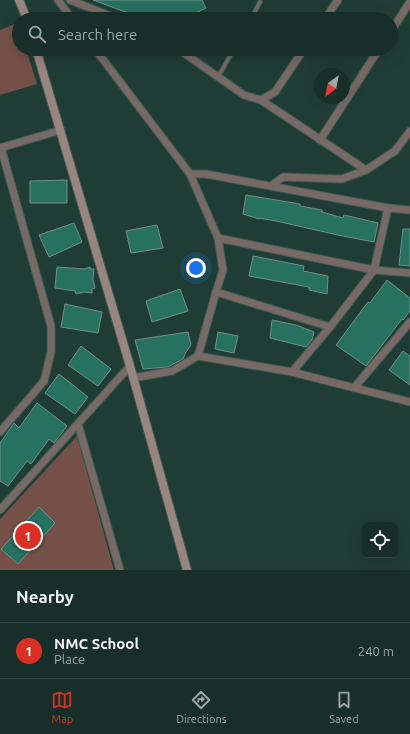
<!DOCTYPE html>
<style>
body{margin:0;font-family:Ubuntu,sans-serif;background:#213630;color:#f1f3f6}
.controls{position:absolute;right:12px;bottom:12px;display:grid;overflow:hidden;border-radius:8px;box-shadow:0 4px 16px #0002}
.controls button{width:36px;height:36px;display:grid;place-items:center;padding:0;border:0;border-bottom:1px solid #364a45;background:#182e28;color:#f1f3f6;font:20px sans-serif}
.compass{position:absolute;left:314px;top:68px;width:36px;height:36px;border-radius:50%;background:#182e28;box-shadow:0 4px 16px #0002;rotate:212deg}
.you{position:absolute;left:196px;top:268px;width:14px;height:14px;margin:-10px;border:3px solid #fff;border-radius:50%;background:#1a73e8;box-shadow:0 0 0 6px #1a73e833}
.badge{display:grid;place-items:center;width:26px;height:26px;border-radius:50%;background:#d93025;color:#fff;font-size:13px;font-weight:700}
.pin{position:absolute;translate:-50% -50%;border:2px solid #fff;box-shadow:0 1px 4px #0006}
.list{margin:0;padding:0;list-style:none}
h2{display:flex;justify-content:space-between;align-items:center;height:52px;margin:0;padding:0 16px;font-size:17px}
h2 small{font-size:13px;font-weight:400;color:#9fa8a8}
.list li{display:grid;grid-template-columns:26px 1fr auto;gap:12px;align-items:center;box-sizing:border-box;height:56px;padding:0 16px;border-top:1px solid #364a45}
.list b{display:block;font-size:15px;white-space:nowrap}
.list p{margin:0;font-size:13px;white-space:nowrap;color:#9fa8a8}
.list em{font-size:13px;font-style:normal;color:#9fa8a8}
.icon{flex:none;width:22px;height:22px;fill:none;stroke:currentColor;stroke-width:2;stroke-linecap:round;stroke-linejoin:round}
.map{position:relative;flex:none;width:410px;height:570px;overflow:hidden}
.search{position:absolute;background:#182e28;box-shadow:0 4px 16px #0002;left:12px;right:12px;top:12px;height:44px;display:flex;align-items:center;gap:10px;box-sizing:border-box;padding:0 14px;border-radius:22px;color:#9fa8a8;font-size:15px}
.sheet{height:108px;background:#182e28}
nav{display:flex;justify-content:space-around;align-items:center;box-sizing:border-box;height:56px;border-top:1px solid #364a45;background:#182e28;font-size:11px;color:#9fa8a8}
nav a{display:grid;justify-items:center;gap:2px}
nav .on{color:#d93025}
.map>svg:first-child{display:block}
</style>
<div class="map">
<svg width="410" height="570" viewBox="0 0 410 570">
<rect width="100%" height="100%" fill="#203d35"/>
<g fill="#745048">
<path d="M 17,23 L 19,28 L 19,49 L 26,49 L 37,84 L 0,95 L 0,30 Z"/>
<path d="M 77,436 L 114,570 L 0,570 L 0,519 Z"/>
</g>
<g fill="#277160" stroke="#719087">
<path d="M 93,0 L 202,0 L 206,8 L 183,19 L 144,19 Z"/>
<path d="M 67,180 L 67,203 L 30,203 L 30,181 Z"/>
<path d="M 246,195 L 300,204 L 300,206 L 322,210 L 322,212 L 343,218 L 344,215 L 378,223 L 374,242 L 338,235 L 276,221 L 259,218 L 259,219 L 243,214 Z"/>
<path d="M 74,223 L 82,242 L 49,257 L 39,235 Z"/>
<path d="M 157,225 L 163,248 L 131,253 L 126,231 Z"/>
<path d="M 403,229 L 410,229 L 410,266 L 399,265 Z"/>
<path d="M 253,256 L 304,266 L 303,271 L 328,276 L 327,294 L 309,290 L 309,287 L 249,276 Z"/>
<path d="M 57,267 L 85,269 L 90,267 L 90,269 L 94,269 L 93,279 L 95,288 L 92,289 L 92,293 L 84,292 L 76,294 L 75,291 L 55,288 Z"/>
<path d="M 387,280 L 410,298 L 410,311 L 403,320 L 402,319 L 366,366 L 336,345 L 368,302 L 370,303 Z"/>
<path d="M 180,289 L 188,311 L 152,322 L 146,301 Z"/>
<path d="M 65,304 L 102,312 L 98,333 L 61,327 Z"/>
<path d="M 272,320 L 296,325 L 314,332 L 312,340 L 306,347 L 270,338 Z"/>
<path d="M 188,332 L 191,345 L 186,352 L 183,359 L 168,367 L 143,369 L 135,340 Z"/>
<path d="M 218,332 L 238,336 L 234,353 L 215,349 Z"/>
<path d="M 81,346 L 111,369 L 98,386 L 68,365 Z"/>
<path d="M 403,351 L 410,356 L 410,385 L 389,370 Z"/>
<path d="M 59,374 L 88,397 L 75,414 L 45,393 Z"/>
<path d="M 37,403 L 67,426 L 54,443 L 49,439 L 31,464 L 27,461 L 8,486 L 0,481 L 0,443 L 14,423 L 19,428 Z"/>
<path d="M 39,507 L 55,523 L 18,564 L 1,549 Z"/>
</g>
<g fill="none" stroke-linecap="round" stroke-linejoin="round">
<g stroke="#3f5a52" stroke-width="5.5">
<g id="lane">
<path d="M 251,19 L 260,2"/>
<path d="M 218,77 L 234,49"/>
</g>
</g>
<g stroke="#3f5a52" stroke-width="9">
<g id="street">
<path d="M 58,0 L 72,19"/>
<path d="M 70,0 L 118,19"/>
<path d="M 325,19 L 338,0"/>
<path d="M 391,31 L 410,2"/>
<path d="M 95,49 L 190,174 L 206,174 L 388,208 L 410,210"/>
<path d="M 178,49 L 244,95 L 261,100 L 275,92 L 304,49"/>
<path d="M 261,100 L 366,170"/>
<path d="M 320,140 L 379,49"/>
<path d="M 0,148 L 61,130"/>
<path d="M 190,174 L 218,238 L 223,270 L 216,292 L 330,327 L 374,270 L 410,273"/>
<path d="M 271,186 L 283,177 L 342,179 L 366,170 L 395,151 L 410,131"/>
<path d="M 218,238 L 374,270 L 388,208"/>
<path d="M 198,356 L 216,292"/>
<path d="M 292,372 L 330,327"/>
<path d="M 133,378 L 172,371 L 198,356 L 292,372 L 410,402"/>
<path d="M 354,388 L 410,322"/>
<path d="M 78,424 L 120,570"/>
<path d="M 0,432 L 44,381 L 51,352 L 51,326 L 1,148"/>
<path d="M 0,510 L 130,366"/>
</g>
</g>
<g stroke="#3f5a52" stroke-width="10">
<g id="secondary">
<path d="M 19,0 L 27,19"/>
<path d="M 36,49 L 130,366 L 187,570"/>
</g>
</g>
<use href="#lane" stroke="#766966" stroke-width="3.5"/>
<use href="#street" stroke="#766966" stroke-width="7"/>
<use href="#secondary" stroke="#998580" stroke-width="8"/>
</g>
</svg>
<div class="controls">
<button><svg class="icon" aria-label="locate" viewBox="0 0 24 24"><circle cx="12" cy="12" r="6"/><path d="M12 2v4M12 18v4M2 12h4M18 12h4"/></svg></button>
</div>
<svg class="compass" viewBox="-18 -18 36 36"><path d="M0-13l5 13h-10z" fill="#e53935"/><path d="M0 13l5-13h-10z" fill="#9fa8a8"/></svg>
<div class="you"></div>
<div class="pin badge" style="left:28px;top:536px">1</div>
<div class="search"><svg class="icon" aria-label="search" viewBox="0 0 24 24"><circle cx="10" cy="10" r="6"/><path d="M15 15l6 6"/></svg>Search here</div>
</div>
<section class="sheet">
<h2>Nearby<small></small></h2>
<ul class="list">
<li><span class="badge">1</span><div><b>NMC School</b><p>Place</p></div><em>240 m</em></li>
</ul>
</section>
<nav>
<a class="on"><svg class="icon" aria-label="map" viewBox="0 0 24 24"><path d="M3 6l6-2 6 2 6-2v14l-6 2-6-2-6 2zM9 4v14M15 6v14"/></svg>Map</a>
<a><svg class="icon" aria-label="directions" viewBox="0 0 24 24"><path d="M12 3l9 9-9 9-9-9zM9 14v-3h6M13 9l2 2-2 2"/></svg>Directions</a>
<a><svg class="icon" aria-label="saved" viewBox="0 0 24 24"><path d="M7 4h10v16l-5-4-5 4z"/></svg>Saved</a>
</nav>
